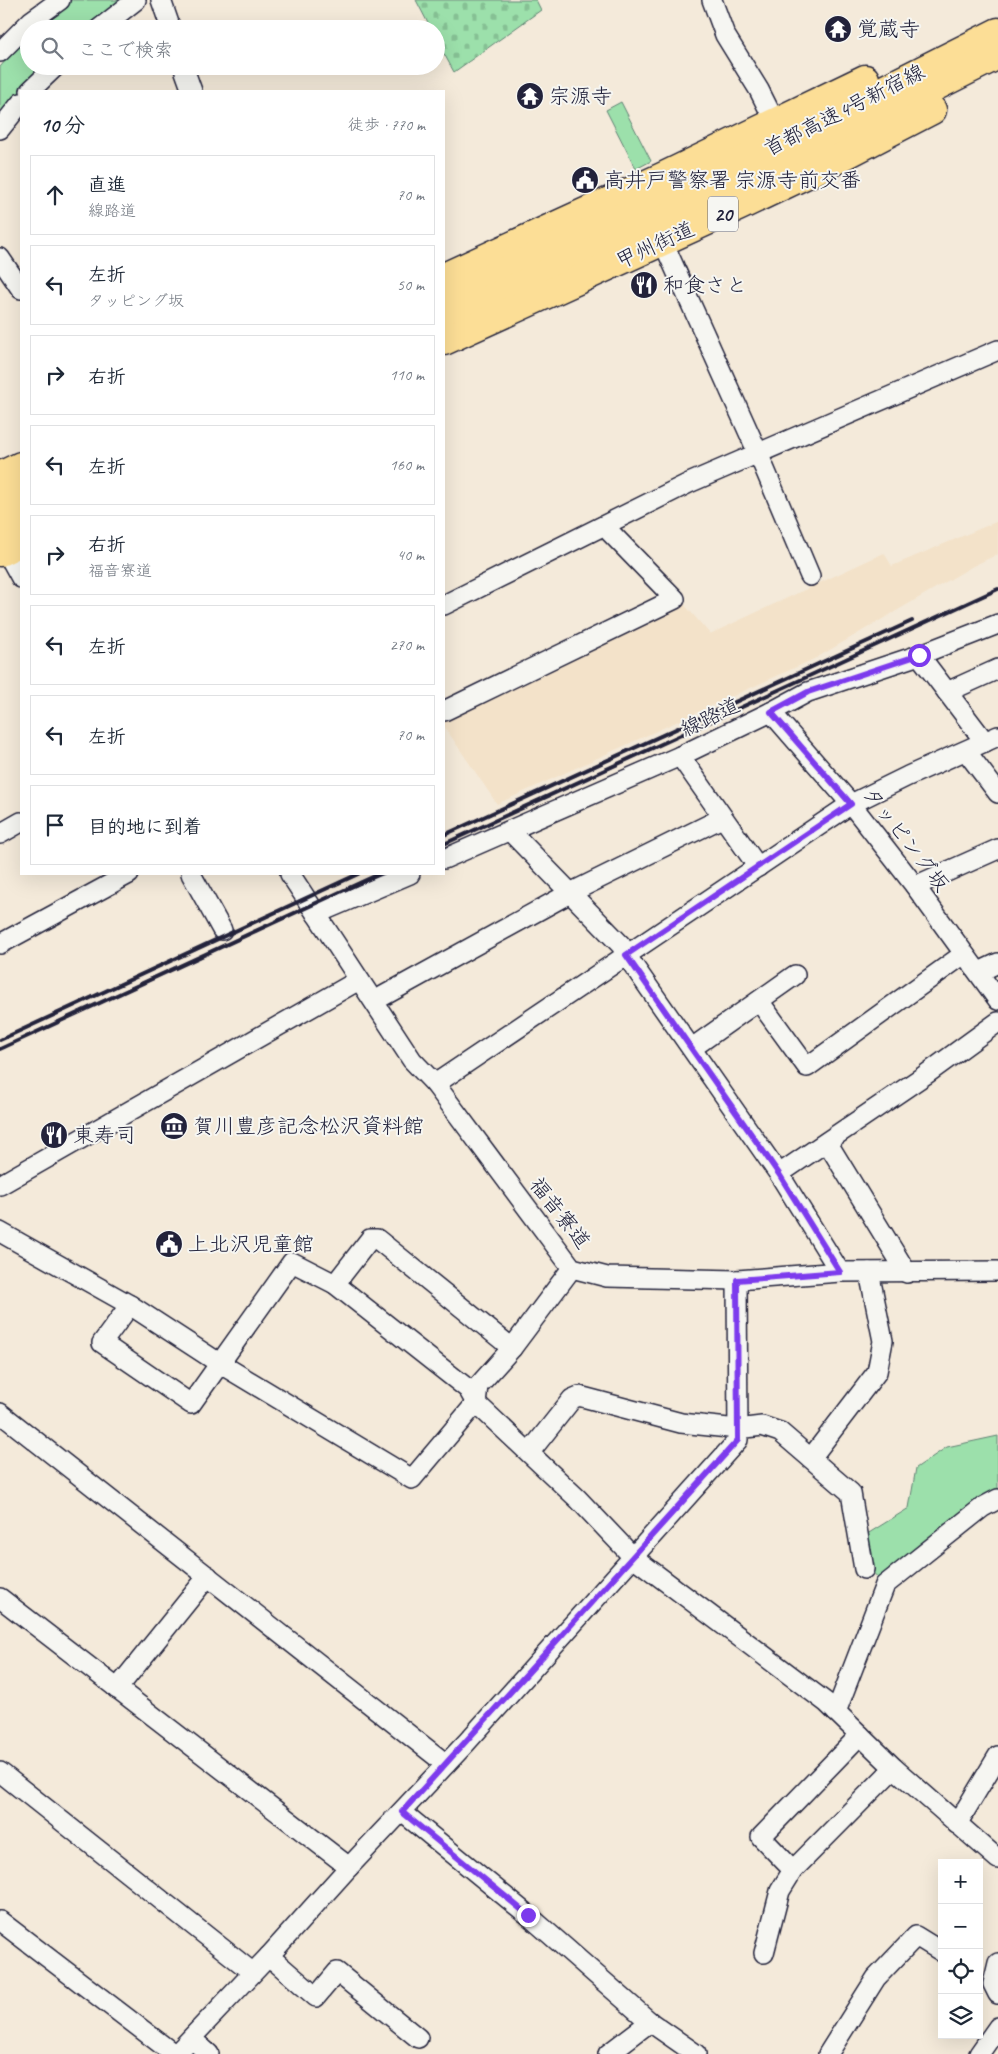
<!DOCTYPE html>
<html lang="ja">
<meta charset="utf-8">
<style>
body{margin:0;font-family:Caveat,"Klee One",sans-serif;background:#f2f2f3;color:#1f2937}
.controls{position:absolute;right:15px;bottom:15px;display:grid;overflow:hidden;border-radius:0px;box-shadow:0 5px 20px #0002}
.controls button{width:45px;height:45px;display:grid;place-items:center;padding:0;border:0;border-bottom:1px solid #e0e1e3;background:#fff;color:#1f2937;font:25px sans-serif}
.stop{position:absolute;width:15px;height:15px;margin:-11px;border:4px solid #7c3aed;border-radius:50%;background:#fff}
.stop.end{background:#7c3aed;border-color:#fff;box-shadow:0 1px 5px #0008}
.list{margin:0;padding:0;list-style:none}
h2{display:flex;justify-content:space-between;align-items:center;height:65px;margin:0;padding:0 20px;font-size:21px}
h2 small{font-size:16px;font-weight:400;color:#747a83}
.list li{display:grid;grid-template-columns:32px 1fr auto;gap:15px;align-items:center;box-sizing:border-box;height:80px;margin:0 10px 10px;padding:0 10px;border:1px solid #e0e1e3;border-radius:0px}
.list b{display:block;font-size:19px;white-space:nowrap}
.list p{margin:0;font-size:16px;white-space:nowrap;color:#747a83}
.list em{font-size:16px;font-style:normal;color:#747a83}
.icon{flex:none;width:28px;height:28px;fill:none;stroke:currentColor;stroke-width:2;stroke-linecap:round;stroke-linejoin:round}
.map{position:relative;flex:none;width:998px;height:2054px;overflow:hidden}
.search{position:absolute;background:#fff;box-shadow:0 5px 20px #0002;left:20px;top:20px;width:425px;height:55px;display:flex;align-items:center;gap:12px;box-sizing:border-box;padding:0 18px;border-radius:28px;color:#747a83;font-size:19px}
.panel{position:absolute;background:#fff;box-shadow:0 5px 20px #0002;left:20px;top:90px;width:425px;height:785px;border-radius:0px}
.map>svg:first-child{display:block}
</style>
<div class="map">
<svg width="998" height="2054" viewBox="0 0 998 2054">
<defs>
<pattern id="cemetery-stones" width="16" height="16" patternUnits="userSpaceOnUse" patternTransform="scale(1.25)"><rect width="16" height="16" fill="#9ce0ab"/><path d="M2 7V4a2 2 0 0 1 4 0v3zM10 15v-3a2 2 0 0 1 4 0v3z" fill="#86c094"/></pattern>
</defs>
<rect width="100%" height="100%" fill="#f4eada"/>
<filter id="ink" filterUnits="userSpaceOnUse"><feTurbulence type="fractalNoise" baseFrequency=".02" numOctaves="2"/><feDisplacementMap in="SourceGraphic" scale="10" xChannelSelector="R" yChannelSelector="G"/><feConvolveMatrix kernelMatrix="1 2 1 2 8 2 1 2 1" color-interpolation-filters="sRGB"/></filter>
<g filter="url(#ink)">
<path fill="#f3e2c9" d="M 998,521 L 998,554 L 973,566 L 816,658 L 497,804 L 444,726 L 444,720 L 683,603 L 710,634 L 884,553 L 892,566 Z"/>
<path fill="url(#cemetery-stones)" stroke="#5f8173" d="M 416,0 L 536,0 L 541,10 L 454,72 L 436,39 L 436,29 L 431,29 Z"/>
<g fill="#9ce0ab" stroke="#5f8173">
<path d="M 72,0 L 127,0 L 91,29 L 33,29 Z"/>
<path d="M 29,33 L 29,66 L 49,66 L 0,124 L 0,67 Z"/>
<path d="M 621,102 L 651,161 L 636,169 L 606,110 Z"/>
<path d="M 998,1436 L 998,1489 L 977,1502 L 878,1578 L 871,1570 L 864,1536 L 909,1508 L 916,1468 L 947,1447 Z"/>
</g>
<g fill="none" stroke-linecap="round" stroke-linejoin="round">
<g stroke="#22223b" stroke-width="22">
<g id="street">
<path d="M 161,0 L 171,29"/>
<path d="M 712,0 L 725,35 L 759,90 L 776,124"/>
<path d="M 99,29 L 136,0"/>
<path d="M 0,52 L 31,21 L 60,0"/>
<path d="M 183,66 L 192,91"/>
<path d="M 30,91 L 56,66"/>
<path d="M 0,129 L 21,103"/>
<path d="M 663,242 L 758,453 L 810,576"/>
<path d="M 0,258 L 21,289"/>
<path d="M 5,549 L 21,578"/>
<path d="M 444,605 L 689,483 L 998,350"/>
<path d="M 919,655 L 985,742"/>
<path d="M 947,692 L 998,669"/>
<path d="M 444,711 L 675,599 L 604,526"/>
<path d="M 771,712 L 851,804 L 915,886 L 998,1000"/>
<path d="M 966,751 L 998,793"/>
<path d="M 680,756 L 758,867"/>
<path d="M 510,831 L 621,945 L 626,955 L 779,1174 L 840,1272"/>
<path d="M 0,834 L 21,822"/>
<path d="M 444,859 L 680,756 L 771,712 L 808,692 L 919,655 L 998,624"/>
<path d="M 191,874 L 222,930"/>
<path d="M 290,874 L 412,1060 L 435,1084 L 572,1268 L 607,1277 L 737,1280 L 840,1272 L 998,1271"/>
<path d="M 915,886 L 998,849"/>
<path d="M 316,914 L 410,874"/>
<path d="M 0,944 L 129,874"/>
<path d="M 979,972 L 998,963"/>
<path d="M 374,1001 L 570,893 L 722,818"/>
<path d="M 759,1001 L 807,1067 L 964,954"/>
<path d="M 692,1048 L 795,975"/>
<path d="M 435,1084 L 851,804 L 908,776 L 998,736"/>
<path d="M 827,1142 L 907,1273"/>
<path d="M 779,1174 L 925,1075 L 998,1022"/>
<path d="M 0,1185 L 359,980"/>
<path d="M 0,1232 L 130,1305 L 219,1363 L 412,1479 L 476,1403 L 478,1386 L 512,1348 L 572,1268"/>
<path d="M 335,1284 L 370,1239 L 377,1239 L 512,1348"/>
<path d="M 130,1305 L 102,1343 L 191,1404 L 292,1262 L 335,1284 L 468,1389 L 476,1403 L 578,1499 L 633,1557 L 827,1703 L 894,1768 L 998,1859"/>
<path d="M 0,1413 L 446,1764"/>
<path d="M 530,1452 L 572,1399 L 579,1396 L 681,1423 L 738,1429 L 762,1426 L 780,1432 L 851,1493 L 864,1569"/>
<path d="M 811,1458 L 877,1372 L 883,1341 L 869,1272"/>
<path d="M 0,1598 L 349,1867"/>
<path d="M 117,1689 L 208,1576"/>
<path d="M 836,1712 L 885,1585 L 983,1507 L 998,1499"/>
<path d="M 0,1772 L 252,1972"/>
<path d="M 402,1812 L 528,1915 L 650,2022 L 696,2054"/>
<path d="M 957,1824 L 998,1756"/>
<path d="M 793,1870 L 761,1837 L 860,1735"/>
<path d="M 0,1921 L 174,2054"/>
<path d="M 764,1953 L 780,1891 L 793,1870 L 894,1768"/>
<path d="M 269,1956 L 316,1997 L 337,1972 L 418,2038"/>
<path d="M 998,1963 L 993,1984 L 998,1994"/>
<path d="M 192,2039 L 209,2054"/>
<path d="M 176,2054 L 269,1956 L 349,1867 L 466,1743 L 738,1440 L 737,1280"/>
<path d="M 608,2054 L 650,2022"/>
<path d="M 828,2054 L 876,1978 L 916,1936 L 942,1952"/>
<path d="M 979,2054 L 998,2027"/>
</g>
</g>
<g stroke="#22223b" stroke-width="31">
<g id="highway">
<path d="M 444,277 L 662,177 L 865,79"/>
<path d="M 444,299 L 728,168 L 998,32"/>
<path d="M 444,320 L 737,186 L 998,55"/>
<path d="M 444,341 L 740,206 L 828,164 L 932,110"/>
<path d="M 0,476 L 21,466"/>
<path d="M 0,503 L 21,493"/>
<path d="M 0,524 L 21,514"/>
<path d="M 0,552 L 21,542"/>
</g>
</g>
<use href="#street" stroke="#f6f6f2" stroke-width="19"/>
<use href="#highway" stroke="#fcde96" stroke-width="28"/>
<g stroke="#22223b" stroke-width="4">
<path d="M 444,835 L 912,621"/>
<path d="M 444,844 L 998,589"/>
<path d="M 0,1040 L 358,874"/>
<path d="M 0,1049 L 379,874"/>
</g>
</g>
</g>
<g fill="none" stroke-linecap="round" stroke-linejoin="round" filter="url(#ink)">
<path stroke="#7c3aed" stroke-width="6" d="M 528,1915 L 402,1812 L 738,1440 L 737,1280 L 840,1272 L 779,1174 L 626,955 L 851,804 L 771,712 L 808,692 L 919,655"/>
</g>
<defs>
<g id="temple-disc" transform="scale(1.4375)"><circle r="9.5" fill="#22223b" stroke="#f6f6f2"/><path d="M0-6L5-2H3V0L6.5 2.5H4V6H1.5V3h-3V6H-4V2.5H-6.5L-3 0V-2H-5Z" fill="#fff"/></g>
<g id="civic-disc" transform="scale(1.4375)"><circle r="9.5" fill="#22223b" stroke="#f6f6f2"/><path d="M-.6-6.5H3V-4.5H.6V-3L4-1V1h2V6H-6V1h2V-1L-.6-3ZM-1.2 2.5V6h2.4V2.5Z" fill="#fff"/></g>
<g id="restaurant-disc" transform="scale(1.4375)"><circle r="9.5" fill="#22223b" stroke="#f6f6f2"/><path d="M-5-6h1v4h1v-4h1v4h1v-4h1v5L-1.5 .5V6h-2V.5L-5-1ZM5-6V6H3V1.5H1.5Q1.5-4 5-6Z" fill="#fff"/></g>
<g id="museum-disc" transform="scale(1.4375)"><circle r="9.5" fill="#22223b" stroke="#f6f6f2"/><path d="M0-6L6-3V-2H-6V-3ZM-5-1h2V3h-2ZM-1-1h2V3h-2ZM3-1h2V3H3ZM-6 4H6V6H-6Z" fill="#fff"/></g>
</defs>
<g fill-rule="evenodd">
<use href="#temple-disc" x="838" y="29"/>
<use href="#temple-disc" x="530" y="96"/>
<use href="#civic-disc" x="585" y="180"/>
<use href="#restaurant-disc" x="644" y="285"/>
<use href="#museum-disc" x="174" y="1126"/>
<use href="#restaurant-disc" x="54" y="1135"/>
<use href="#civic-disc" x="169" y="1244"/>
</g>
<g text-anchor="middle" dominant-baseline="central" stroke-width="4" stroke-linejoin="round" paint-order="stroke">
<rect fill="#f6f6f2" stroke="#626272" stroke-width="1" x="708" y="196.5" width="30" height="35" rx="4"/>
<g font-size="20" font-weight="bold" fill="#22223b">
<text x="723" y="214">20</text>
</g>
<g font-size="21" fill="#22223b" stroke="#f6f6f2" text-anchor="start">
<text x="857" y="29">覚蔵寺</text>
<text x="549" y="96">宗源寺</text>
<text x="604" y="180">高井戸警察署 宗源寺前交番</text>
<text x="663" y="285">和食さと</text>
<text x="193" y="1126">賀川豊彦記念松沢資料館</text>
<text x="73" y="1135">東寿司</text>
<text x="188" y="1244">上北沢児童館</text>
</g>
<g font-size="21" fill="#22223b" stroke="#f6f6f2">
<text transform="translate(844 110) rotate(-27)">首都高速4号新宿線</text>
<text transform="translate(655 245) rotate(-25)">甲州街道</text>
<text transform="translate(710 717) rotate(-26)">線路道</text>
<text transform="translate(906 839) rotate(52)">タッピング坂</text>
<text transform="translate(560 1213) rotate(52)">福音寮道</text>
</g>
</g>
</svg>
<div class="controls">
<button>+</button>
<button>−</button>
<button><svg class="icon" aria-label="locate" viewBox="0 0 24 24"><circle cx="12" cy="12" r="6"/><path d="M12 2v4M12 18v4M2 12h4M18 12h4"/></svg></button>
<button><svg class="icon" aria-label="layers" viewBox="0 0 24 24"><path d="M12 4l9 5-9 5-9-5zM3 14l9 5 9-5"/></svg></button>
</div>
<div class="stop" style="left:919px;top:655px"></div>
<div class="stop end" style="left:528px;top:1915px"></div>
<div class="search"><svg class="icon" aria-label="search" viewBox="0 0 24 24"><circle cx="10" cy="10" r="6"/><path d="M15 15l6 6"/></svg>ここで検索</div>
<section class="panel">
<h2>10 分<small>徒歩 · 770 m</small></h2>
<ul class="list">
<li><svg class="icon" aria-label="ahead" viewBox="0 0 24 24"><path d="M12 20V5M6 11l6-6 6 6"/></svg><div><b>直進</b><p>線路道</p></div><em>70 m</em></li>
<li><svg class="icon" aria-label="left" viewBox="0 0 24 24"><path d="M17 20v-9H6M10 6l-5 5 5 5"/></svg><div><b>左折</b><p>タッピング坂</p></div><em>50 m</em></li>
<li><svg class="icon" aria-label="right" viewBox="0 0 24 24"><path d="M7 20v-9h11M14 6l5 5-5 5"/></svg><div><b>右折</b></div><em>110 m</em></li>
<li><svg class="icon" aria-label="left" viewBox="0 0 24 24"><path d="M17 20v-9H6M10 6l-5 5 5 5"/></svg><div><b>左折</b></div><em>160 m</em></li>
<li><svg class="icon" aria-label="right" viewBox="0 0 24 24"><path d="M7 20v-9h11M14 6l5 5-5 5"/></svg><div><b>右折</b><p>福音寮道</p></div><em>40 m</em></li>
<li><svg class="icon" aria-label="left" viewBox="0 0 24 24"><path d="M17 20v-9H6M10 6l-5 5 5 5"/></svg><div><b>左折</b></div><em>270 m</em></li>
<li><svg class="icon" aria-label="left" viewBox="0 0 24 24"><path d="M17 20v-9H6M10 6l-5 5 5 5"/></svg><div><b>左折</b></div><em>70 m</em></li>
<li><svg class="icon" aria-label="arrive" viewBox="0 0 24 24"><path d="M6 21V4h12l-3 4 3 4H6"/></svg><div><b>目的地に到着</b></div></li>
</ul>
</section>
</div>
